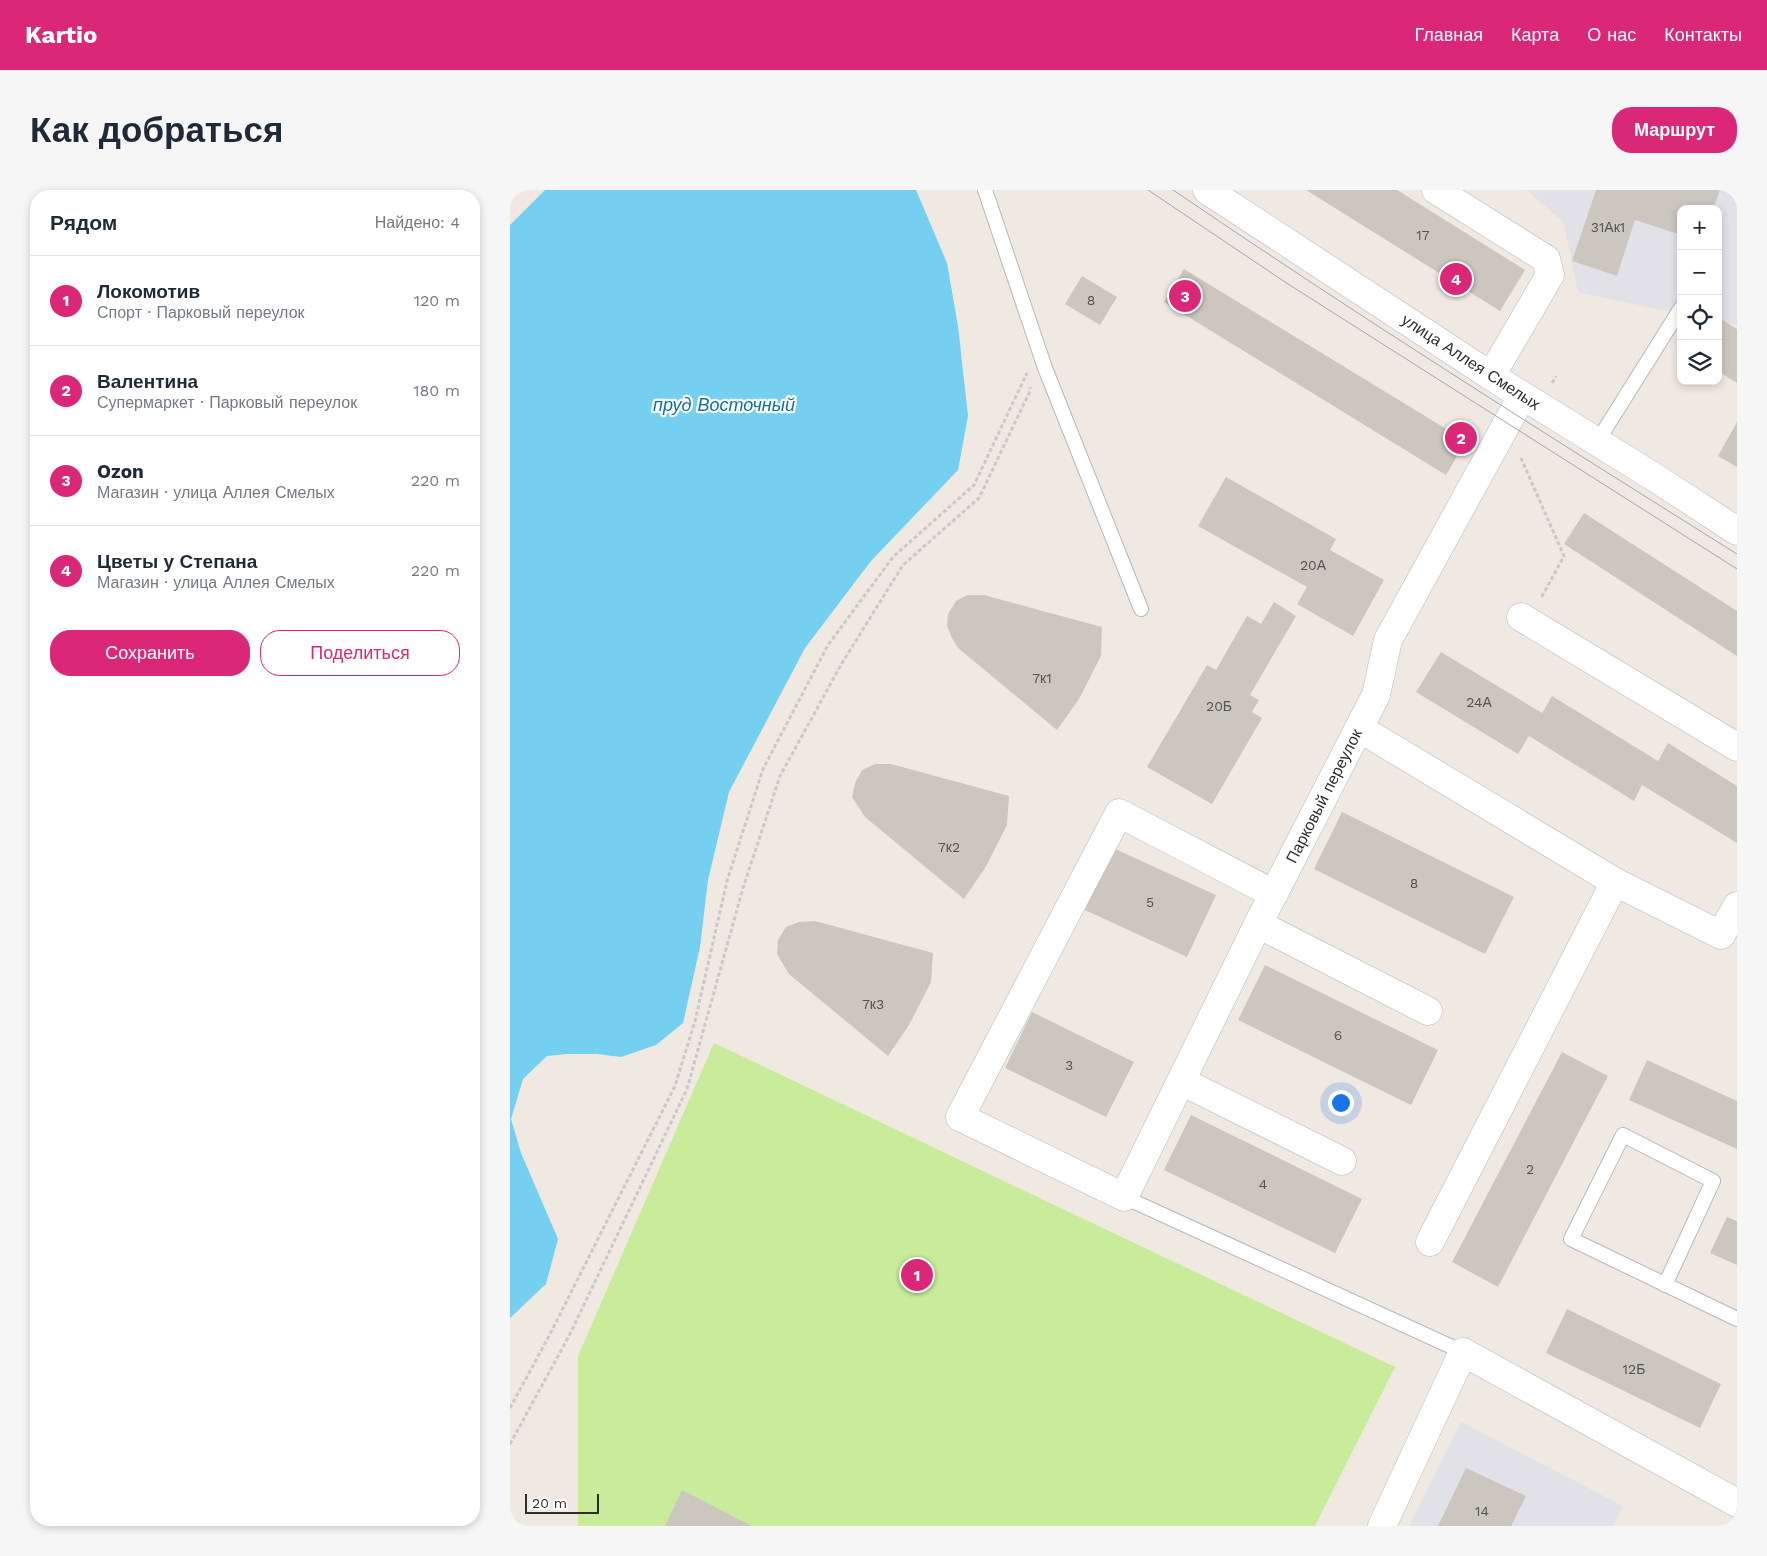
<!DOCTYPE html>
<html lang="ru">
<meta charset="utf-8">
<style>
body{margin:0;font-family:"Work Sans",sans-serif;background:#f6f6f7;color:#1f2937}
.controls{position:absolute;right:15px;top:15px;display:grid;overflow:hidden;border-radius:10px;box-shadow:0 2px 8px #0003}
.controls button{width:45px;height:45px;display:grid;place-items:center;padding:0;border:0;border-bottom:1px solid #e0e1e3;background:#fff;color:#1f2937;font:25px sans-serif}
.scale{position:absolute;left:15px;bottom:12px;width:74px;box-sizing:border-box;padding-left:5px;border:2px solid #2e2e2e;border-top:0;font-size:14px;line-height:18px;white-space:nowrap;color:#2e2e2e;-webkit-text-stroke:4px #fff;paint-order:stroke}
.you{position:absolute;left:830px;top:912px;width:18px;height:18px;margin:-12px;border:4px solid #fff;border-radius:50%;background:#1a73e8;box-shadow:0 0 0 8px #1a73e833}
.badge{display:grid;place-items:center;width:32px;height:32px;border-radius:50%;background:#db2777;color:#fff;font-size:16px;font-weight:700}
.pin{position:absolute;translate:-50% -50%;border:2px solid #fff;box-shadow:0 1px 5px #0006}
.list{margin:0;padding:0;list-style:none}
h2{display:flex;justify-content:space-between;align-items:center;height:65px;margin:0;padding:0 20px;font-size:21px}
h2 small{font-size:16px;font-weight:400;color:#747a83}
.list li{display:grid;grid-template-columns:32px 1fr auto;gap:15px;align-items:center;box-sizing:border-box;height:90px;padding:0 20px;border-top:1px solid #e0e1e3}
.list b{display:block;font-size:19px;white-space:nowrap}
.list p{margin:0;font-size:16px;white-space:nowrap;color:#747a83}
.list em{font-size:16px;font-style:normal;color:#747a83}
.actions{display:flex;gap:10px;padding:15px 20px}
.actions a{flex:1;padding:11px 0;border:1px solid #db2777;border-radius:20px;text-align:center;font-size:18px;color:#db2777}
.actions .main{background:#db2777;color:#fff}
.icon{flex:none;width:28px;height:28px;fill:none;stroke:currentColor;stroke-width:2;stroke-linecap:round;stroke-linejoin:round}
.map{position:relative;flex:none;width:1227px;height:1336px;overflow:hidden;border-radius:20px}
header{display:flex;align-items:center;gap:30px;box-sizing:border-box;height:70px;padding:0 25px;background:#db2777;color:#fff}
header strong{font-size:24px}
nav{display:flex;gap:28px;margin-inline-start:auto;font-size:18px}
.intro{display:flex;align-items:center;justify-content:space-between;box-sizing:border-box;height:120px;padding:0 30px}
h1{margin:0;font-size:35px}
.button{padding:12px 22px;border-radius:20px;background:#db2777;color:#fff;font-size:18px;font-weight:700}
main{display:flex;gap:30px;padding:0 30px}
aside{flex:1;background:#fff;border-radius:20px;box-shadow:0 2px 8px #0003}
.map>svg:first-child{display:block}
</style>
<header>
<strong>Kartio</strong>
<nav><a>Главная</a><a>Карта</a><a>О нас</a><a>Контакты</a></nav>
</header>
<div class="intro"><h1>Как добраться</h1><a class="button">Маршрут</a></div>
<main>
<aside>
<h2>Рядом<small>Найдено: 4</small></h2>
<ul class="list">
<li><span class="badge">1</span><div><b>Локомотив</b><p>Спорт · Парковый переулок</p></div><em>120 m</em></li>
<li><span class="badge">2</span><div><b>Валентина</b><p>Супермаркет · Парковый переулок</p></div><em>180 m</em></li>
<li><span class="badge">3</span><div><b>Ozon</b><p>Магазин · улица Аллея Смелых</p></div><em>220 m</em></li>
<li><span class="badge">4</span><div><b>Цветы у Степана</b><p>Магазин · улица Аллея Смелых</p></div><em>220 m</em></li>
</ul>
<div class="actions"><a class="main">Сохранить</a><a>Поделиться</a></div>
</aside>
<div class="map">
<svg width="1227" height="1336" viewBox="0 0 1227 1336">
<rect width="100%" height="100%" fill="#efe9e1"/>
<g fill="#e3e1e8">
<path d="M 1017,0 L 1227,0 L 1227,135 L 1208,131 L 1208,19 L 1171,19 L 1171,124 L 1068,102 L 1054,33 Z"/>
<path d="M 951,1232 L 1113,1316 L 1103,1336 L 899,1336 Z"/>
</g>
<path fill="#c9ec9a" d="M 204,853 L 885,1177 L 805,1336 L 68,1336 L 68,1166 Z"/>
<path fill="#75cff0" d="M 35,0 L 406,0 L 437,73 L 448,136 L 458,226 L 448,280 L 361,371 L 295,458 L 219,602 L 198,690 L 190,757 L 173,833 L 146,855 L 111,867 L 87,864 L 57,864 L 37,866 L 13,889 L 1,929 L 11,963 L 48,1049 L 36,1094 L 0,1128 L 0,35 Z"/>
<g fill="#cbc7bf">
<path d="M 796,0 L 887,0 L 1015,80 L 990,121 Z"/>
<path d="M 1086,0 L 1210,0 L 1203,19 L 1171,19 L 1171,45 L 1125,30 L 1107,86 L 1062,71 Z"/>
<path d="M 674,79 L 956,251 L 936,285 L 654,112 Z"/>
<path d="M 572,86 L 607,107 L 590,135 L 555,114 Z"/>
<path d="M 1208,127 L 1227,139 L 1227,193 L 1208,181 Z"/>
<path d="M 1227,232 L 1227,277 L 1208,266 Z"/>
<path d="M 716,287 L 826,349 L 820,360 L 874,390 L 843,446 L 787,414 L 797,397 L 688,336 Z"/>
<path d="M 1074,323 L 1227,421 L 1227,466 L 1054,354 Z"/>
<path d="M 458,405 L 474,405 L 592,437 L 591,466 L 569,509 L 547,540 L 448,458 L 442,448 L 437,436 L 438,424 L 446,411 Z"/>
<path d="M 764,412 L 786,426 L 740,505 L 749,510 L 742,522 L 752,528 L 702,614 L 637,577 L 697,475 L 706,480 L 737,426 L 751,434 Z"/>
<path d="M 931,462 L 1032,523 L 1042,506 L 1148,571 L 1158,553 L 1227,596 L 1227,653 L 1132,595 L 1124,611 L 1019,546 L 1008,564 L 906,502 Z"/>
<path d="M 365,574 L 381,574 L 499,606 L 497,635 L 475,678 L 454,709 L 355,627 L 342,607 L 345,593 L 352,580 Z"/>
<path d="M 832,622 L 1004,707 L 975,764 L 804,679 Z"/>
<path d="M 603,658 L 706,705 L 677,767 L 575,720 Z"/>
<path d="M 305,731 L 423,763 L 421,792 L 399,835 L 378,866 L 279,784 L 267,764 L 268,750 L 276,737 L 289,732 Z"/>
<path d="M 755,775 L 928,860 L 901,915 L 728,830 Z"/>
<path d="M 522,822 L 624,872 L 596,927 L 495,878 Z"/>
<path d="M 1052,862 L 1098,886 L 988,1097 L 942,1072 Z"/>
<path d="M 1137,870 L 1227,911 L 1227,959 L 1119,910 Z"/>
<path d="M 681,925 L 852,1009 L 825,1063 L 654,980 Z"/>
<path d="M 1217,1027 L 1227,1031 L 1227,1075 L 1200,1063 Z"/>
<path d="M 1057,1119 L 1211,1194 L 1190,1238 L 1036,1163 Z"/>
<path d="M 956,1278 L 1016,1306 L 1001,1336 L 928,1336 Z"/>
<path d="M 172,1300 L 242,1336 L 155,1336 Z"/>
</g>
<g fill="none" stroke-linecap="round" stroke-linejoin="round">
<g stroke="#b4b7c1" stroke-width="16">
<g id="service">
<path d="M 475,0 L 535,178 L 631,419"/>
<path d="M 1087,252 L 1171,118"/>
<path d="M 614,1007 L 953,1162"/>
<path d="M 1155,1095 L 1203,991 L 1113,945 L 1061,1049 L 1227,1129"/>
</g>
</g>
<g stroke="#b4b7c1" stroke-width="29">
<g id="minor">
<path d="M 926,0 L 1036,69 L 1040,85 L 981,186"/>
<path d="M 1011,427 L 1227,557"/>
<path d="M 849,538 L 1105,692 L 920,1052"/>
<path d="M 1105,692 L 1211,745 L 1227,716"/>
<path d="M 764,704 L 609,623 L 450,927 L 614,1007 L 748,734 L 866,505 L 878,450 L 1012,206"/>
<path d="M 748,734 L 918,821"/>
<path d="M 671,891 L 832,971"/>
<path d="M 872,1336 L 953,1162 L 1227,1313"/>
</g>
</g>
<g stroke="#b4b7c1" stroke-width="29">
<path id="secondary" d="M 697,0 L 981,186 L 1144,287 L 1227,341"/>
</g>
<g stroke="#c9c9c9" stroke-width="3" stroke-dasharray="4 2.5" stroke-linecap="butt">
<path d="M 1042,193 L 1046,186"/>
<path d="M 1011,268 L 1054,366 L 1031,408"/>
<path d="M 0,1218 L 39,1146 L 165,896 L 185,831 L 217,691 L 253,579 L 318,455 L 383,367 L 464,295 L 517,183"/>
<path d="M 0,1254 L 59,1146 L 177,899 L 233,698 L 270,586 L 332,473 L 393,375 L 469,308 L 520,201 L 520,197"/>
</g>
<use href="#service" stroke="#fff" stroke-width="14"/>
<use href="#minor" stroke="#fff" stroke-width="28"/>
<use href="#secondary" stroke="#fff" stroke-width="28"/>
<g stroke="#a3a6b8" stroke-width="1">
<path d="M 638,0 L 778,94 L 1227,379"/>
<path d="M 663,0 C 848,126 1037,245 1227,364"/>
</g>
</g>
<g text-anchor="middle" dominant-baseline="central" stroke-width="4.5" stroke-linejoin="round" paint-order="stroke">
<g font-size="14" fill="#555452">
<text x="1098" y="37">31Ак1</text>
<text x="913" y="45">17</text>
<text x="581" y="110">8</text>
<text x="803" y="375">20А</text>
<text x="532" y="488">7к1</text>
<text x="969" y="512">24А</text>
<text x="709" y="516">20Б</text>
<text x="439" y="657">7к2</text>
<text x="904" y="693">8</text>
<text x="640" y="712">5</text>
<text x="363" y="814">7к3</text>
<text x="828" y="845">6</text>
<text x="559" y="875">3</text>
<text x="1020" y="979">2</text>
<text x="753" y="994">4</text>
<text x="1124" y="1179">12Б</text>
<text x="972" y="1321">14</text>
</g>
<g font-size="16" fill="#2e2e2e" stroke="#fff">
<text transform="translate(961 172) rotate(33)">улица Аллея Смелых</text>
<text transform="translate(814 606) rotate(-63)">Парковый переулок</text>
</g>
<g font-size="18" font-style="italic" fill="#0d6fa3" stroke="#fff">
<text x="214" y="214">пруд Восточный</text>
</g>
</g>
</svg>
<div class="controls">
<button>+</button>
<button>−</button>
<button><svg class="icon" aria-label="locate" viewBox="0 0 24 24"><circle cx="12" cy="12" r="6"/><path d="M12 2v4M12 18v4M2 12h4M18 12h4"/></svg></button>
<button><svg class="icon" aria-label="layers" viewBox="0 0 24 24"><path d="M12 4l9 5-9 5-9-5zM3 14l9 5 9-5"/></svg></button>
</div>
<div class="scale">20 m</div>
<div class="you"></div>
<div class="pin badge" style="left:407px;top:1085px">1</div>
<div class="pin badge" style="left:951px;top:248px">2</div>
<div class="pin badge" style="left:675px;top:106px">3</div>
<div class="pin badge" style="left:946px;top:89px">4</div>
</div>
</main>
